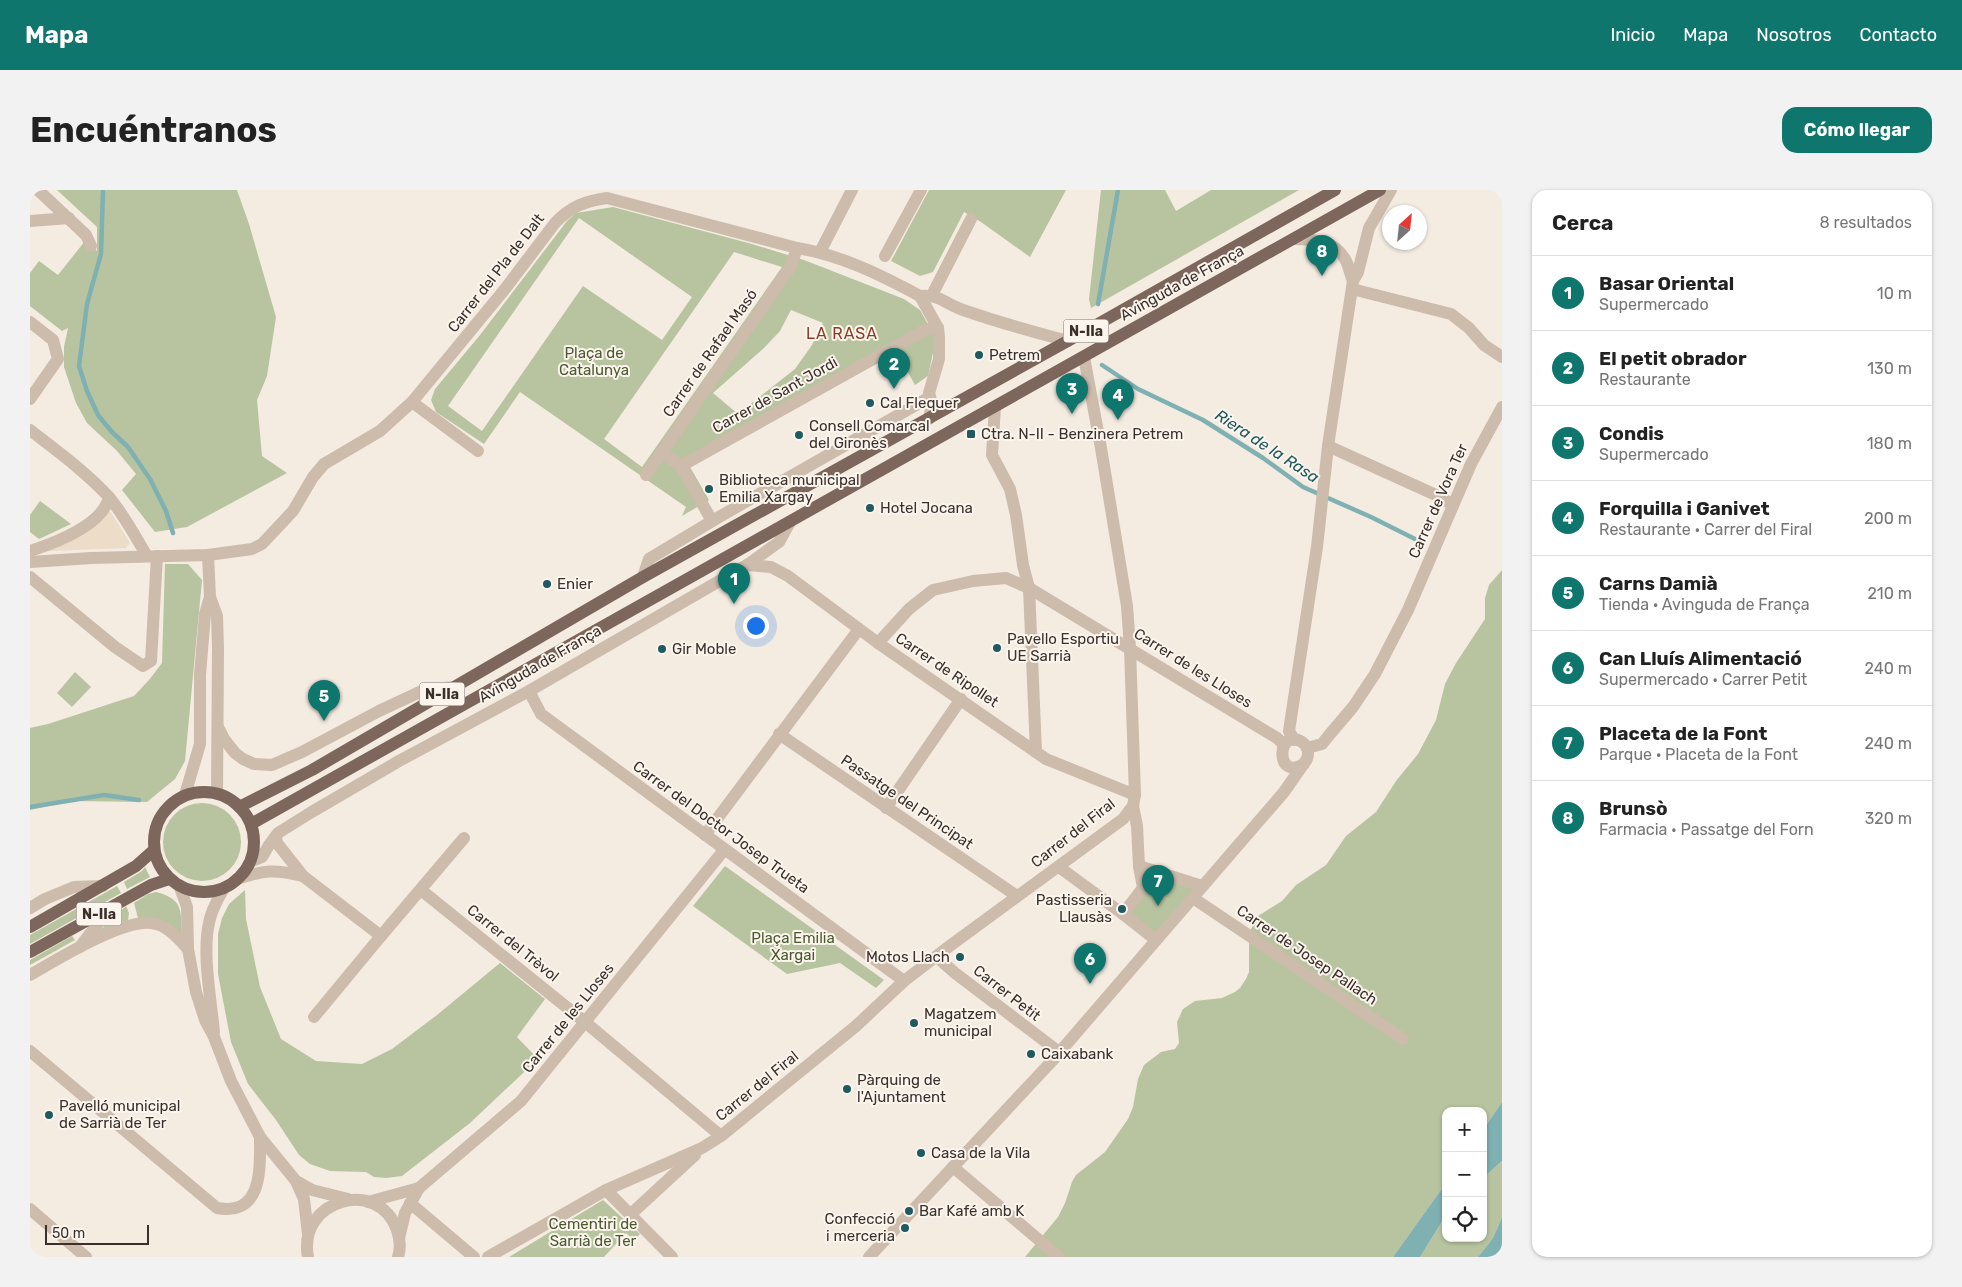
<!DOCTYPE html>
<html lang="es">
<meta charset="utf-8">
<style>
body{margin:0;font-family:Rubik,sans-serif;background:#f2f2f2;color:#222}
.controls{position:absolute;right:15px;bottom:15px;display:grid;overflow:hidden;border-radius:10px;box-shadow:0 1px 4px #0004}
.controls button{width:45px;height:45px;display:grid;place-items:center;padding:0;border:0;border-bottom:1px solid #e0e0e0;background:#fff;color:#222;font:25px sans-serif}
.compass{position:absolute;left:1352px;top:15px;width:45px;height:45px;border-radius:50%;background:#fff;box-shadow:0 1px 4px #0004;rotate:27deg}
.scale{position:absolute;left:15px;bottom:12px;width:104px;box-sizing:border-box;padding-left:5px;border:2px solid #3b302b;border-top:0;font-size:14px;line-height:18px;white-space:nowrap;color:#3b302b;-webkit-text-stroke:4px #fbf5ee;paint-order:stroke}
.you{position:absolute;left:725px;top:435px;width:18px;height:18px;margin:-12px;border:4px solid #fff;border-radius:50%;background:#1a73e8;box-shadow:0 0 0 8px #1a73e833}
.badge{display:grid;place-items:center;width:32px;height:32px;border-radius:50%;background:#0f766e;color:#fff;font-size:16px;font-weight:700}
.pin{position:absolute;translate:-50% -41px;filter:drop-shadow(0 1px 2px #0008)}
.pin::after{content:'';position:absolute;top:26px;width:18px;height:15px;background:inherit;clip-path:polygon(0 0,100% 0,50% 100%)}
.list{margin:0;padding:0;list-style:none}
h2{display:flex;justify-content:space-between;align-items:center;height:65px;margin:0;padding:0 20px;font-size:21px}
h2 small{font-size:16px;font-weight:400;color:#767676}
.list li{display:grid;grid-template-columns:32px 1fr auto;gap:15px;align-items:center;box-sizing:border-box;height:75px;padding:0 20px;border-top:1px solid #e0e0e0}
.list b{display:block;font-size:19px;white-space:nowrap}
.list p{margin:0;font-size:16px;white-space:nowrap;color:#767676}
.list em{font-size:16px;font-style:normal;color:#767676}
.icon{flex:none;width:28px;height:28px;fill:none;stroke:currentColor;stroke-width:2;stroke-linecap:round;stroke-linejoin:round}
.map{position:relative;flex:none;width:1472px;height:1067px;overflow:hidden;border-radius:15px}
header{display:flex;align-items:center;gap:30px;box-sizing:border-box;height:70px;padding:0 25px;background:#0f766e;color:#fff}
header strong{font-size:24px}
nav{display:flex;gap:28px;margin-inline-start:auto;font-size:18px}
.intro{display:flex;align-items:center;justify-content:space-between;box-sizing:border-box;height:120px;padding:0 30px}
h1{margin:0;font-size:35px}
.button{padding:12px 22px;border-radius:15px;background:#0f766e;color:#fff;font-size:18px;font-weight:700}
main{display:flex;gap:30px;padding:0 30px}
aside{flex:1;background:#fff;border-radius:15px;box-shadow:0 1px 4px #0004}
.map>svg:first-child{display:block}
</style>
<header>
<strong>Mapa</strong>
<nav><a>Inicio</a><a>Mapa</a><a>Nosotros</a><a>Contacto</a></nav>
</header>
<div class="intro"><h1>Encuéntranos</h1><a class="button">Cómo llegar</a></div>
<main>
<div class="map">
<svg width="1472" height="1067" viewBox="0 0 1472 1067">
<rect width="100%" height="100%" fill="#f4ebe1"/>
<g fill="#b8c4a0" fill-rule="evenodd">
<path d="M 27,0 L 207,0 L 219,34 L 246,127 L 237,186 L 227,210 L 232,266 L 257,283 L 157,337 L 125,342 L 92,300 L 106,284 L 87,261 L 57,233 L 46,213 L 34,177 L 34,157 L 38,138 L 32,141 L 0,116 L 0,83 L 9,71 L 28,85 L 55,51 L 67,61 L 67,37 Z"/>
<path d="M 899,0 L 1036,0 L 1000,67 L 951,32 L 934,22 L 903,82 L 890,86 L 861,71 Z"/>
<path d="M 1071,0 L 1135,0 L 1146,21 L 1181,0 L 1269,0 L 1061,118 L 1059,109 Z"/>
<path d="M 583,17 L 722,54 L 774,70 L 874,109 L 890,120 L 903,143 L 904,158 L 898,186 L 885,195 L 866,161 L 660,277 L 679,310 L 652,326 L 656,317 L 490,202 L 454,254 L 406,222 L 401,210 L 405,199 L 450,145 L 537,31 L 546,23 ZM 549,28 L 662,107 L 632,150 L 553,96 L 452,241 L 418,216 ZM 704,62 L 752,77 L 612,277 L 574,249 ZM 761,120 L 793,133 L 782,155 L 765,179 L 708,224 L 683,203 L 735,157 L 750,141 Z"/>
<path d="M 10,311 L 41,334 L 9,349 L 0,342 L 0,325 Z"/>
<path d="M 135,374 L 158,374 L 172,390 L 155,571 L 145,589 L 117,612 L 43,611 L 0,620 L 0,538 L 18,534 L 104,506 L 119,490 L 132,473 Z"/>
<path d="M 1472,380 L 1472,912 L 1453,940 L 1453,921 L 1416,921 L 1416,993 L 1363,1067 L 995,1067 L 1028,1027 L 1035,1013 L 1042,992 L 1046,985 L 1075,962 L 1098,929 L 1103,917 L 1108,889 L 1114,875 L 1131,862 L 1145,859 L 1149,853 L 1147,832 L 1153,819 L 1165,811 L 1192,808 L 1205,802 L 1210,798 L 1216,789 L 1219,782 L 1219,754 L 1221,739 L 1228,726 L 1252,711 L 1266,695 L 1296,675 L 1316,646 L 1346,622 L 1366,591 L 1388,564 L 1406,530 L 1415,494 L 1426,473 L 1455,429 L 1455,408 L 1459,395 Z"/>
<path d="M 45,482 L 61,497 L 42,517 L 27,503 Z"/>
<circle cx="172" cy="652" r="39"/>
<path d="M 695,676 L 854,790 L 846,798 L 810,773 L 757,784 L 663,716 Z"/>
<path d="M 1109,676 L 1172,696 L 1126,750 L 1093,725 L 1113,698 Z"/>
<path d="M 115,677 L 120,687 L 97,699 L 94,692 L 112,681 Z"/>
<path d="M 87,696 L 91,703 L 0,754 L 0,745 Z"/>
<path d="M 215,700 L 216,729 L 230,797 L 251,849 L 286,871 L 332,874 L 362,859 L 407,825 L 470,773 L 515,809 L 487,847 L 508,869 L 440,933 L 372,986 L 356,988 L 344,987 L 336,982 L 300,981 L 280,974 L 269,965 L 246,930 L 218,894 L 201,852 L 188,784 L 188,744 L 192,728 L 199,714 Z"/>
<path d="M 126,702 C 153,709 151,720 152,745 L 108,728 L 104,713 L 118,704 Z"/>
<path d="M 96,716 L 99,723 L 98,730 L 65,745 Z"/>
<path d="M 42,746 L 45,750 L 0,775 L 0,770 Z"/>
<path d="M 1472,971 L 1472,1027 L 1463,1048 L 1448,1067 L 1390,1067 L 1416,1025 L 1416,1048 L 1453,1048 L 1453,988 Z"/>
<path d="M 573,1010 L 610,1044 L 604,1050 L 596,1043 L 574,1067 L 479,1067 Z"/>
</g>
<path fill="#ecdcc8" d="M 77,316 L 100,353 L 96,358 L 20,361 L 6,359 Z"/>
<g fill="#7fb0b2">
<path d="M 1472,912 L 1472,971 L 1453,988 L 1453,940 Z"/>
<path d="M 1416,993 L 1416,1025 L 1390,1067 L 1363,1067 Z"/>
<path d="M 1472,1027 L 1472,1067 L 1448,1067 L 1463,1048 Z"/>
</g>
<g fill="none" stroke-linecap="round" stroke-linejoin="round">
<g stroke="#7fb0b2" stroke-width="4.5">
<path d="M 73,0 L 71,64 L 57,114 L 49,176 L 57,201 L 68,225 L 82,242 L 98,257 L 120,289 L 136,321 L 143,343"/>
<path d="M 1068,114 L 1088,0"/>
<path d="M 1072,175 L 1108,199 L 1173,230 L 1233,268 L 1273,297 L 1341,327 L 1391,352"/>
<path d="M 0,617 L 74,605 L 109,610"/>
</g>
<g stroke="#cdbbac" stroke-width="12">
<path d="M 8,0 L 56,45 L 61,56"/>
<path d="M 0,31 L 39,28"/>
<path d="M 1263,49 C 1283,49 1306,50 1316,71 C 1319,77 1320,84 1323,91"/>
<path d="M 790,62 L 822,0"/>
<path d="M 855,66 L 891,0"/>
<path d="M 1322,99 L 1421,124 L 1439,138 L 1454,155 L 1472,167"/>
<path d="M 902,105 L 941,29"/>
<path d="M 890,106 C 910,104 915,114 933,120 C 968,132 1003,142 1038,151"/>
<path d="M 890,106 L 908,138 L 909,147 L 909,169 L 899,203 L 902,214 L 899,229"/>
<path d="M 0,132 L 23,150 L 28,169 L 0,209"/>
<path d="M 382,212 L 448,261"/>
<path d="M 965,217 L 962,265 L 980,299 L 986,325 L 993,375 L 999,398 L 1006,562"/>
<path d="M 0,240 C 27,261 56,282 79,307 C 94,325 105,346 117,366"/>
<path d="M 1298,256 L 1408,306 L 1423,315"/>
<path d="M 631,262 L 651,276 L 682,331"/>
<path d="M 651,276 L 897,139 L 908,138"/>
<path d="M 616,285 L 761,76 L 767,58"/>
<path d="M 0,361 C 25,353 73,335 79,307"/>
<path d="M 178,365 L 180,407 L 187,426 L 188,459 L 187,604"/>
<path d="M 0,372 L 61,368 L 178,365 L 222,359 L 232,354 L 263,321 L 283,287 L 294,274 L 350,241 L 382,212 L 475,99 L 525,33 C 541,16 556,11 577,8 L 767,58 C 811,65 851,85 890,106"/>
<path d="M 717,375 L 741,377 L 758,386 L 848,453 L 1016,569 L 1105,605"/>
<path d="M 0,387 L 85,457 L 113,476 L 121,471 L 127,366"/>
<path d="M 613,387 L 619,369 L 689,327 L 900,207"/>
<path d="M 848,453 L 879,419 L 903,400 L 943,391 L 976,388 L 999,398 L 1247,548 L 1254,555"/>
<path d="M 499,501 L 511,524 L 874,791"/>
<path d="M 188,537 L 194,549 L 205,563 L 213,569 L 224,574 L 242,575 L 272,562 L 349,521 L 394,500 L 424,497"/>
<path d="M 749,544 L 987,706"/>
<path d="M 1264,550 L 1259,541 L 1287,357 L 1298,256 L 1323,91 L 1328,82 L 1339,38 L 1361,0"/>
<path d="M 1277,558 L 1292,554 L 1300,544 L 1323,517 L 1345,484 L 1378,420 L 1441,274 L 1472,217"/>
<path d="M 155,605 L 170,554 L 170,485 L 175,424 L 180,407"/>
<path d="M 1103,616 L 1107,636 L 1109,676"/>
<path d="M 856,618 L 931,509"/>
<path d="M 675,645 L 829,439"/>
<path d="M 246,646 L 247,653 L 273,686 L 351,746 L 434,648"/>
<path d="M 222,671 L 232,667 L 239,655 L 248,643 L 280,623 L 369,571 L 499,501 L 717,375 L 749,352 L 760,332"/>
<path d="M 1029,677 L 1093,724"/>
<path d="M 207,689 C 235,680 244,679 273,686"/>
<path d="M 149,695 L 157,717 L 158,759 L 166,802 L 175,830 L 184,847 L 201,891 L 230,947 L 266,991 L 274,1009 L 278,1044"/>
<path d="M 391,700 L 555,832 L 691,946"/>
<path d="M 1163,708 L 1373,849"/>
<path d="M 0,718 L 15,709 L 44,697 L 73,696"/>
<path d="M 1126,750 L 1093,724 L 1113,698 L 1109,676 L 1172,696"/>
<path d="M 50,757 L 79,719"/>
<path d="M 907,767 L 925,783 L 1029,862"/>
<path d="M 0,785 C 28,769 91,730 121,733 C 136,734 148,748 158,759"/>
<path d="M 284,827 L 351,746"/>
<path d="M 184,842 C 181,810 172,763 179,733 C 181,720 188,709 194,698"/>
<path d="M 0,861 L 187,1018 C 233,1026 230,979 230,947"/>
<path d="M 923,977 L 1029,1067"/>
<path d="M 266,991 L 282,1000 L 318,1009"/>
<path d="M 576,1000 L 642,1067"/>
<path d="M 338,1012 L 389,998"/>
<path d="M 380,1013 L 444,1067"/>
<path d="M 0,1019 L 56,1067"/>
<path d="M 601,1024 L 665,965"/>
<path d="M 369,1048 L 375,1023 L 389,998 L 491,911 L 694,660"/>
<path d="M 278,1067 C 267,1009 349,987 367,1040 C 370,1049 371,1058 368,1067"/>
<path d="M 458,1067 L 576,1000 L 672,958 L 691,946 L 826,836 L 874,791 L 921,755 L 1093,629 L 1103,616 L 1105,605 L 1100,458 L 1097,416 L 1071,258 L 1054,167"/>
<path d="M 839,1067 L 1022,871 L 1254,602 L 1277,569 C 1279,563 1278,556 1272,552 C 1247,536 1244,592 1274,574"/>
</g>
<g stroke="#7d675c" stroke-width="12">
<circle cx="174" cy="652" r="50"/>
<path d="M 209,617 L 282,580 L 613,387 L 1061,138 L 1305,0"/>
<path d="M 221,634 L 1350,0"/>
<path d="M 0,737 L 106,676 L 124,660"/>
<path d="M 0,762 L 121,695 L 139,689"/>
</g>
</g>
<g fill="#1f5a5e" stroke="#fbf5ee" stroke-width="2">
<circle cx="949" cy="165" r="5"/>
<circle cx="840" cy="213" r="5"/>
<rect x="936" y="239" width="10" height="10" rx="2.5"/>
<circle cx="769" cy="245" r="5"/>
<circle cx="679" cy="299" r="5"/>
<circle cx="840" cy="318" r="5"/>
<circle cx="517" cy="394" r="5"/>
<circle cx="967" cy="458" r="5"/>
<circle cx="632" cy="459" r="5"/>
<circle cx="1092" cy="719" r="5"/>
<circle cx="930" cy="767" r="5"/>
<circle cx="884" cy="833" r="5"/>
<circle cx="1001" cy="864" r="5"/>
<circle cx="817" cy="899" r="5"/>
<circle cx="19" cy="925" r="5"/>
<circle cx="891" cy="963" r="5"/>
<circle cx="879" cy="1021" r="5"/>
<circle cx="875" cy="1038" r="5"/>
</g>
<g text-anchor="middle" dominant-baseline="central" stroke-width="4" stroke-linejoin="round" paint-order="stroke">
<g fill="#fbf5ee" stroke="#756b66" stroke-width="1">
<rect x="1033.5" y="129.5" width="45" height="23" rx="4"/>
<rect x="389.5" y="492.5" width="45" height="23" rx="4"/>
<rect x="46.5" y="712.5" width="45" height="23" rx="4"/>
</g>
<g font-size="14" font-weight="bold" fill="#3b302b">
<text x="1056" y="141">N-IIa</text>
<text x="412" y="504">N-IIa</text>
<text x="69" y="724">N-IIa</text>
</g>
<g font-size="15" fill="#3b302b" stroke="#fbf5ee">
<text transform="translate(466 83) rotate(-52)">Carrer del Pla de Dalt</text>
<text transform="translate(1152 93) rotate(-29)">Avinguda de França</text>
<text transform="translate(680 163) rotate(-55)">Carrer de Rafael Masó</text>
<text transform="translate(745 205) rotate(-29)">Carrer de Sant Jordi</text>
<text transform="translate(1408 311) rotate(-66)">Carrer de Vora Ter</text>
<text transform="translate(510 474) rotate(-30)">Avinguda de França</text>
<text transform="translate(1163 478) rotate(32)">Carrer de les Lloses</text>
<text transform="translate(917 480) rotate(34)">Carrer de Ripollet</text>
<text transform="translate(877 612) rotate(34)">Passatge del Principat</text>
<text transform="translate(691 637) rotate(36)">Carrer del Doctor Josep Trueta</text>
<text transform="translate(1043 643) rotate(-38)">Carrer del Firal</text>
<text transform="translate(483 753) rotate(39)">Carrer del Trèvol</text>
<text transform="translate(1277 765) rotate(34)">Carrer de Josep Pallach</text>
<text transform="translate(977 803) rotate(38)">Carrer Petit</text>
<text transform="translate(538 828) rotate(-51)">Carrer de les Lloses</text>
<text transform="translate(727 896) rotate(-39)">Carrer del Firal</text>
</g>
<g font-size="15" fill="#4a5a2e" stroke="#fbf5ee">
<text x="564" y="163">Plaça de<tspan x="564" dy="17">Catalunya</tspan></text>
<text x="763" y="748">Plaça Emilia<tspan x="763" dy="17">Xargai</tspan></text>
<text x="563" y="1034">Cementiri de<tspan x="563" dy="17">Sarrià de Ter</tspan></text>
</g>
<g font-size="15" fill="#3b302b" stroke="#fbf5ee" text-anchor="start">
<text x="959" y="165">Petrem</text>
<text x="850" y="213">Cal Flequer</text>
<text x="779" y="236">Consell Comarcal<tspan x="779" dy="17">del Gironès</tspan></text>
<text x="951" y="244">Ctra. N-II - Benzinera Petrem</text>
<text x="689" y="290">Biblioteca municipal<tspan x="689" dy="17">Emilia Xargay</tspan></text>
<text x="850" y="318">Hotel Jocana</text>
<text x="527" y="394">Enier</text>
<text x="977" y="449">Pavello Esportiu<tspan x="977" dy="17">UE Sarrià</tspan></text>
<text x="642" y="459">Gir Moble</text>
<text x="1082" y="710" text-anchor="end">Pastisseria<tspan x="1082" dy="17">Llausàs</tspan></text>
<text x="920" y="767" text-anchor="end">Motos Llach</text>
<text x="894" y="824">Magatzem<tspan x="894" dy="17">municipal</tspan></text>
<text x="1011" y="864">Caixabank</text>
<text x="827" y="890">Pàrquing de<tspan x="827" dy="17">l'Ajuntament</tspan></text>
<text x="29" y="916">Pavelló municipal<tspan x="29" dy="17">de Sarrià de Ter</tspan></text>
<text x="901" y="963">Casa de la Vila</text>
<text x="889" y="1021">Bar Kafé amb K</text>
<text x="865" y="1029" text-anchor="end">Confecció<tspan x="865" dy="17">i merceria</tspan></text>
</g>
<g font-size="16" letter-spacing="1" fill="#8c3b22" stroke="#fbf5ee">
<text x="812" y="143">LA RASA</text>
</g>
<g font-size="16" font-style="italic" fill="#1f5a5e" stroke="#fbf5ee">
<text transform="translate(1237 256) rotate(33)">Riera de la Rasa</text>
</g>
</g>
</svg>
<div class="controls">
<button>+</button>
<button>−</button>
<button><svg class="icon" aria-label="locate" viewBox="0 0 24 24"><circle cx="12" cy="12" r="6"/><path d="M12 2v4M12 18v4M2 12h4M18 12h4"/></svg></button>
</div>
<svg class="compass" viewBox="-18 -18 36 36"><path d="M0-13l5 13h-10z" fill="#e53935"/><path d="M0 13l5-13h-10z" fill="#767676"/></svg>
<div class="scale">50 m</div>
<div class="you"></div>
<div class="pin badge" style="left:704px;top:414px">1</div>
<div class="pin badge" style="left:864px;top:199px">2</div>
<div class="pin badge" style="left:1042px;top:224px">3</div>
<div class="pin badge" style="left:1088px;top:230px">4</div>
<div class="pin badge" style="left:294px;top:531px">5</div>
<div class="pin badge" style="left:1060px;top:794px">6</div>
<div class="pin badge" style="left:1128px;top:716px">7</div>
<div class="pin badge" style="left:1292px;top:86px">8</div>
</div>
<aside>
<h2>Cerca<small>8 resultados</small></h2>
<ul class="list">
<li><span class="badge">1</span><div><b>Basar Oriental</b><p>Supermercado</p></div><em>10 m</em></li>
<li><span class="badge">2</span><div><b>El petit obrador</b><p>Restaurante</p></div><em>130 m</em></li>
<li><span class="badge">3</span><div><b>Condis</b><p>Supermercado</p></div><em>180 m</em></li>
<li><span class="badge">4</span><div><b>Forquilla i Ganivet</b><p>Restaurante · Carrer del Firal</p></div><em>200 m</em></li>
<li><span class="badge">5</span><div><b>Carns Damià</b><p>Tienda · Avinguda de França</p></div><em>210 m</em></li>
<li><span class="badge">6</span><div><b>Can Lluís Alimentació</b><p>Supermercado · Carrer Petit</p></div><em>240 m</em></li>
<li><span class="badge">7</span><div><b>Placeta de la Font</b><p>Parque · Placeta de la Font</p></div><em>240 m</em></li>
<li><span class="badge">8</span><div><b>Brunsò</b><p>Farmacia · Passatge del Forn</p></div><em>320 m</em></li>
</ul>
</aside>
</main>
